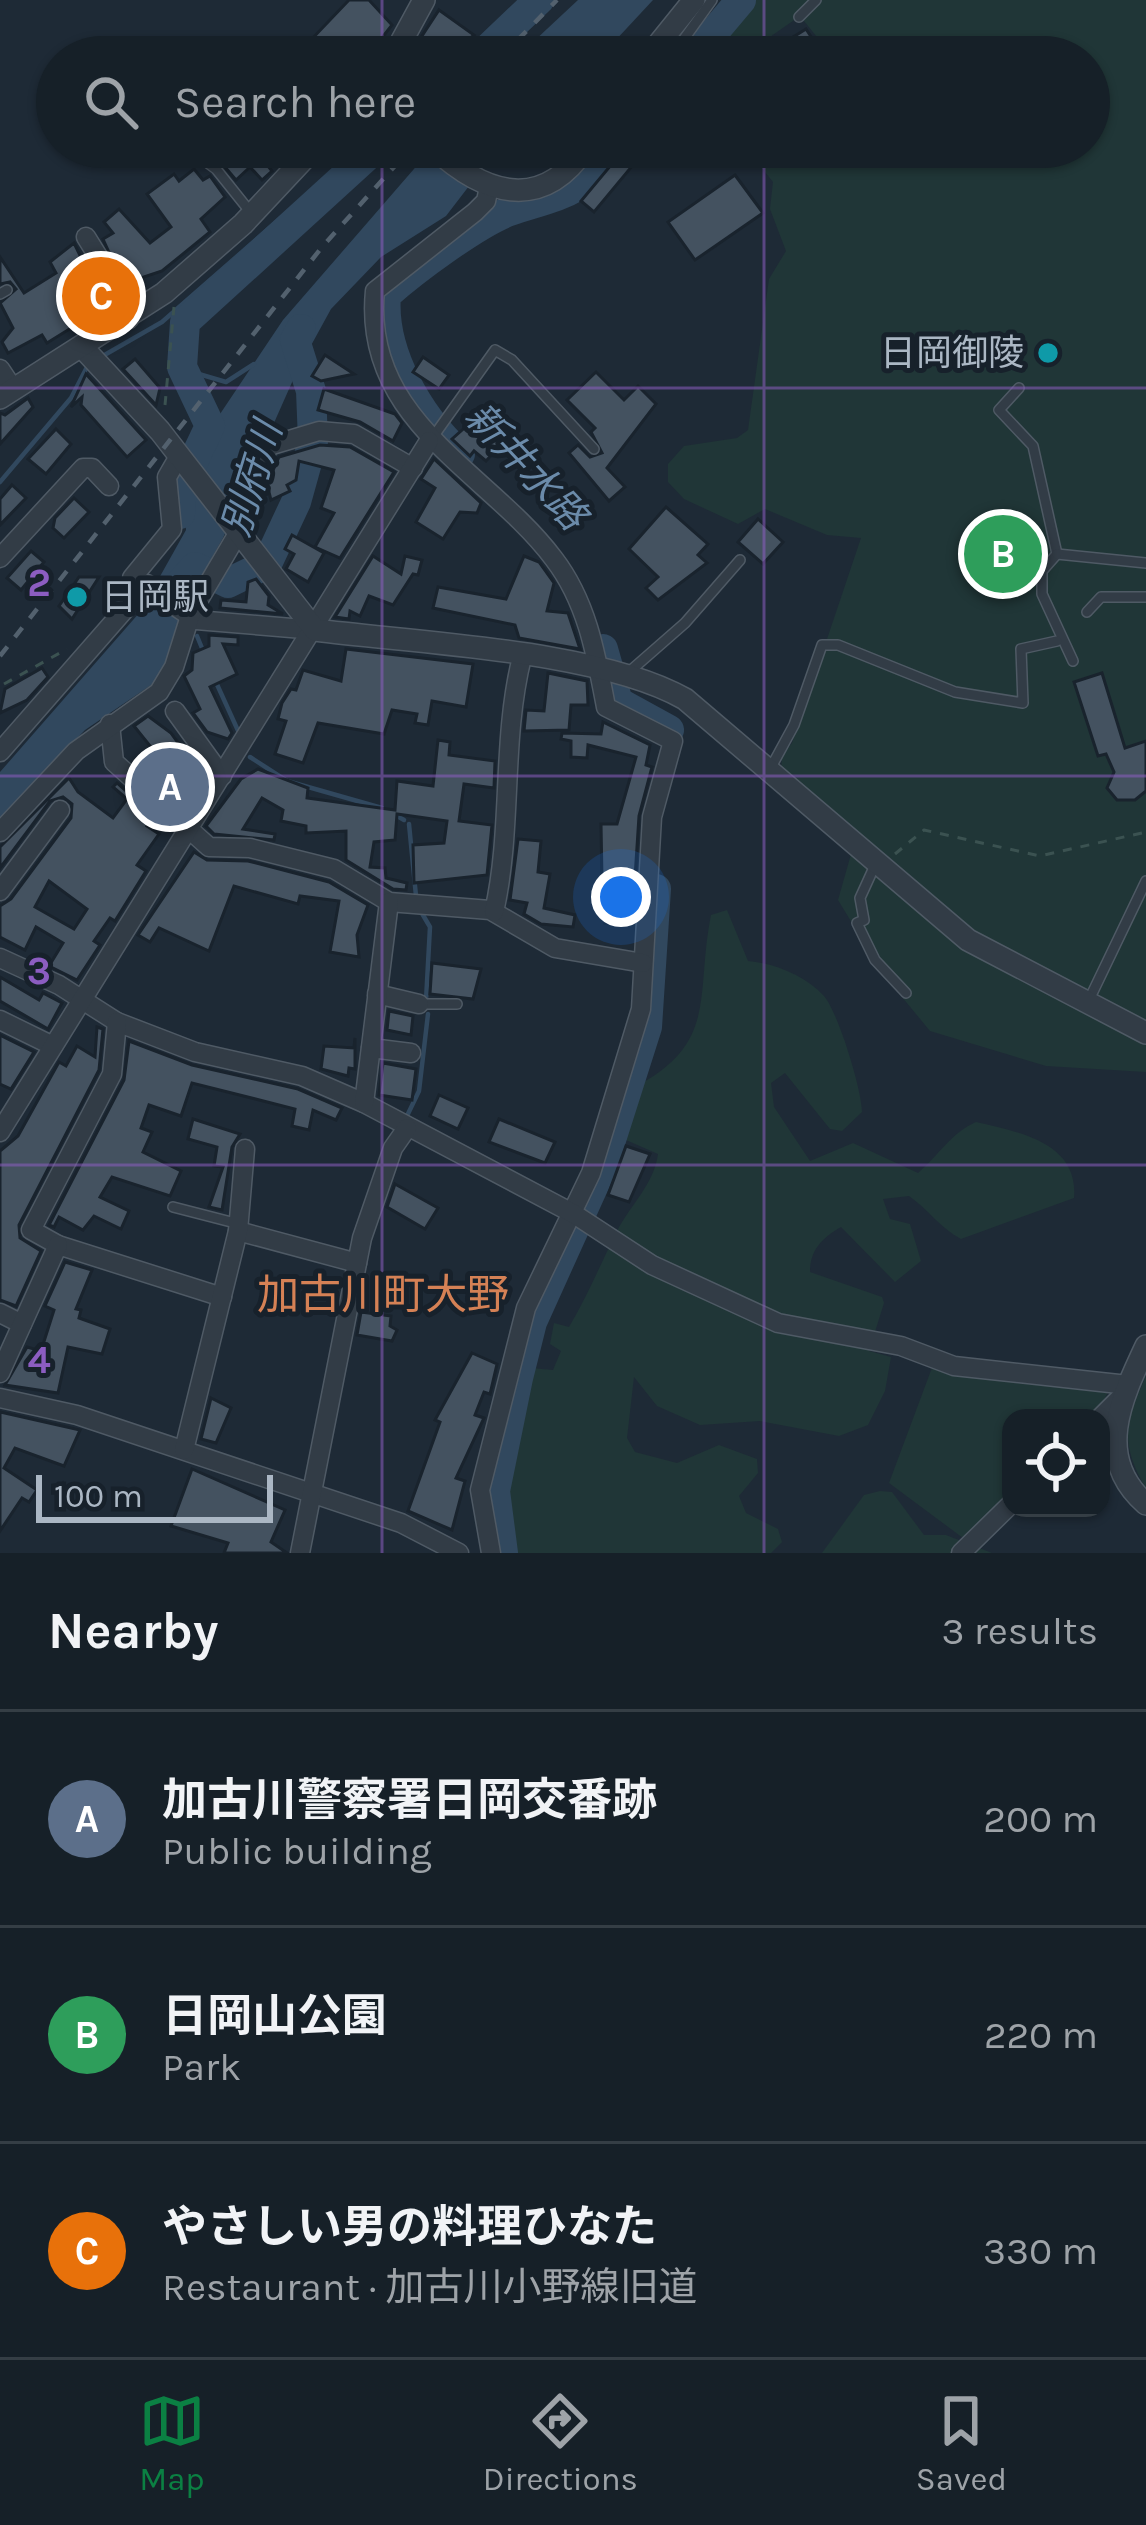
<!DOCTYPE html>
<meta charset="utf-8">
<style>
body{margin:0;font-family:Karla,"Noto Sans JP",sans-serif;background:#232d34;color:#f1f3f6}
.controls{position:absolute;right:36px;bottom:36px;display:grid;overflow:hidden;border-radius:24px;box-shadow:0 3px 9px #0004}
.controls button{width:108px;height:108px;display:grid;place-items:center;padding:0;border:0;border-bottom:3px solid #353e45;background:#162028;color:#f1f3f6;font:60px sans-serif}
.scale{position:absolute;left:36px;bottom:30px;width:237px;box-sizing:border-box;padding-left:12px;border:6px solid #abb7c4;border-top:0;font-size:33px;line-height:42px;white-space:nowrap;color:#abb7c4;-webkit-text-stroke:9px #17212b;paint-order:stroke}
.you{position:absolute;left:621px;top:897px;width:42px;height:42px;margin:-30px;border:9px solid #fff;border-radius:50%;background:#1a73e8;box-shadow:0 0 0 18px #1a73e833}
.badge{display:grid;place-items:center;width:78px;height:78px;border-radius:50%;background:#0b8043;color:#fff;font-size:39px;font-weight:700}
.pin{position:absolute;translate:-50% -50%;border:6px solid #fff;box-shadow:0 3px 12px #0006}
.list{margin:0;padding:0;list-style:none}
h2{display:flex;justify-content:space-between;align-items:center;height:156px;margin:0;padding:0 48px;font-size:51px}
h2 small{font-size:39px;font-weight:400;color:#9ea3a8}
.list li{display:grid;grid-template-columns:78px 1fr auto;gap:36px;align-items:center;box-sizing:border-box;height:216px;padding:0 48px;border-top:3px solid #353e45}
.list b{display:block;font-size:45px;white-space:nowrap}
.list p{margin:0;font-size:39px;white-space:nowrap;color:#9ea3a8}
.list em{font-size:39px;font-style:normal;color:#9ea3a8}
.icon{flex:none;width:66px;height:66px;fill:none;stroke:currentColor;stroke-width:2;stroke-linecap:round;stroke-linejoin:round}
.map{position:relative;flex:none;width:1146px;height:1553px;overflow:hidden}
.search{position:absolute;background:#162028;box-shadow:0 3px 9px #0004;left:36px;right:36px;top:36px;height:132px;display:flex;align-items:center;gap:30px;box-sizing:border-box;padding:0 42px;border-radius:66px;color:#9ea3a8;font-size:45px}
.sheet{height:804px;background:#162028}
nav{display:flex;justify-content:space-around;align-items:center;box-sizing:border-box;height:168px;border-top:3px solid #353e45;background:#162028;font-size:33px;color:#9ea3a8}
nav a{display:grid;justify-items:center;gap:6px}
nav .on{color:#0b8043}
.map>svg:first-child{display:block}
</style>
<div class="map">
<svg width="1146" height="1553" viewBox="0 0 1146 1553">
<rect width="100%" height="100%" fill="#1e2a36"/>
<g fill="#203637">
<path d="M 739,0 L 1146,0 L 1146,1072 L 1046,1066 L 930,1031 L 883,974 L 838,900 L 855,840 L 781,772 L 782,756 L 792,743 L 861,538 L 827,535 L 765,509 L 738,524 L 684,499 L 668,482 L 668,464 L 684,446 L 737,438 L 748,430 L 769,279 L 786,251 L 770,209 L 773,182 L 745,147 L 1089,147 L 1089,57 L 833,57 L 800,16 L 750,51 L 723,37 L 725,19 Z"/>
<path d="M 727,910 L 748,961 C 774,963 806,976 824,996 C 838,1012 862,1090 862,1112 L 842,1131 L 830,1129 L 785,1073 L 771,1083 L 774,1107 L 810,1161 L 853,1143 L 918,1173 C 939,1155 951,1133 976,1122 C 1018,1132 1079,1142 1074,1198 L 961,1239 C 940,1228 929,1210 909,1196 L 883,1199 L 890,1219 L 910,1224 L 921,1261 L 895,1282 L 841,1227 C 822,1238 810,1250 810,1272 L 882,1297 L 884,1303 L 869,1351 L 891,1357 L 885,1391 L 868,1425 L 839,1436 L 760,1421 L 700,1425 L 657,1406 L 634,1377 L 627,1438 L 635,1452 L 677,1463 L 719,1445 L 757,1459 L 758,1473 L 739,1496 L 746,1513 L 778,1529 L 782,1542 L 771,1553 L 505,1553 L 493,1487 L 516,1377 L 531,1368 L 553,1370 L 561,1351 L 550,1344 L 554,1323 L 569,1327 C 588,1295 601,1263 617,1231 C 631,1204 654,1184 658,1154 L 626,1140 L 624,1119 L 635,1087 C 719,1043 695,995 711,915 Z"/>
<path d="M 933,1365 L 971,1377 L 1110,1388 L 1095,1418 L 1011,1418 L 1011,1494 L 963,1538 L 889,1483 Z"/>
<path d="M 1146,1376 L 1146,1489 C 1120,1443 1124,1424 1146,1376 Z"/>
<path d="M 880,1491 L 892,1492 L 924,1535 L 946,1535 L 992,1553 L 822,1553 L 864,1495 Z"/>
</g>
<g fill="#31485e">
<path d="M 578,0 L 653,0 L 600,57 L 517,57 Z"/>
<path d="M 433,147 L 499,147 L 446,216 L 381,257 L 331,309 L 297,371 L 223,538 L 194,589 L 170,660 L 157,681 L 85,730 L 0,818 L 0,772 L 140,612 L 186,530 L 184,489 L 216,420 L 283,320 Z"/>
</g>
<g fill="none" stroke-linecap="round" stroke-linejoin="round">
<g stroke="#31485e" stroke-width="4.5">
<path d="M 464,57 L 527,0"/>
<path d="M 472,57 L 533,0"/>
<path d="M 174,333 L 175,372 L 189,401"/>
<path d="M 101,357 L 162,322 L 362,147"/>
<path d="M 175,367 L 226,382 L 254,364"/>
<path d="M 193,398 L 179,370 L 183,318 L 371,147"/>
<path d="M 197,442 L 206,426"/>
<path d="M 188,452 L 199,421"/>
<path d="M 0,482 L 71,398 L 87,367"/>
<path d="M 115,607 L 130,588"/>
<path d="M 197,636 L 204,653"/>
<path d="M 215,680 L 240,735"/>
<path d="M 250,757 L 287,781 L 382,808"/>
<path d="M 392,813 L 404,820"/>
<path d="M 409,824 L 416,896"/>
<path d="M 420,910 L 430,927 L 426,1000"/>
<path d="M 406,1118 L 419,1091 L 428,1014"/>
</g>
<g stroke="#31485e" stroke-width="30">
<path d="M 479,57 L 539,0"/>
<path d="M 693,57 L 741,0"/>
<path d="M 460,454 C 419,416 381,352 386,295 C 413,271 477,223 510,211 C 565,193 579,195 619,147"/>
<path d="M 180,514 L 182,485 L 210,426 L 182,367 L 185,322 L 377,147"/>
<path d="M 174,591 L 195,567 L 228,583 L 267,564 L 296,502 L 313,441 L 311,391 L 295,340 L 301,329"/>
<path d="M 603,649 L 618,702 L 669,730"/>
<path d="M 503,1553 L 495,1491 L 518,1378 L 532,1322 L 603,1165 L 647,1027 L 656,889"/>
</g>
</g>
<g fill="#445260" stroke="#19232d" stroke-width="3" fill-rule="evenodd">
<path d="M 349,0 L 369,0 L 392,25 L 367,57 L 317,57 L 307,44 Z"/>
<path d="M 439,10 L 474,35 L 449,57 L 414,57 L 426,47 L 420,39 Z"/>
<path d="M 806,29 L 821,52 L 812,57 L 761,57 Z"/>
<path d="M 208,147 L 277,147 L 264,161 L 272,171 L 262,180 L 250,167 L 236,180 Z"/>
<path d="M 626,147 L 648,147 L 594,212 L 581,201 Z"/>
<path d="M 194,169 L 203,180 L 210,176 L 225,197 L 201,219 L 210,232 L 162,271 L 123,284 L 103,239 L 113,233 L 104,222 L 119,209 L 150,243 L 171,227 L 147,194 L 174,174 L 179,181 Z"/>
<path d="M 735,175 L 763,213 L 695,260 L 668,222 Z"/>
<path d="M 74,243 L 105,307 L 47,343 L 42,335 L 8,353 L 2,342 L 13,328 L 0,303 L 16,289 L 10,282 L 0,284 L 0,257 L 24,293 L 56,273 L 50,262 Z"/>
<path d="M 325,355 L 354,374 L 321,381 L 312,376 Z"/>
<path d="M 423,357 L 449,375 L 439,389 L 413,372 Z"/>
<path d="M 135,359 L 160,388 L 156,405 L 123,369 Z"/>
<path d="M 596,372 L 624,400 L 638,386 L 656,404 L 607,468 L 625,487 L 609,501 L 569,453 L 578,445 L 590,457 L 602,453 L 591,432 L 595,428 L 567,400 Z"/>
<path d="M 86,374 L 146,440 L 127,457 L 81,405 L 82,397 L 71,407 Z"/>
<path d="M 324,389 L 395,414 L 402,423 L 393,441 L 360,422 L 318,410 Z"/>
<path d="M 28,398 L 33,407 L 0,444 L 0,413 L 5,415 Z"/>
<path d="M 487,408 L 505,426 L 500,431 L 507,438 L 486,461 L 474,451 L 470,456 L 452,439 Z"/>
<path d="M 56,429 L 71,444 L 46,474 L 28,459 Z"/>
<path d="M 320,445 L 350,447 L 394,472 L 340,558 L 315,547 L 334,513 L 321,508 L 334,470 L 299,461 L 296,480 L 287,485 L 290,491 L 271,500 L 267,484 L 279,457 Z"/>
<path d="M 434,459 L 481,503 L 477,513 L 460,512 L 443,539 L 416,522 L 435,488 L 421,479 Z"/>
<path d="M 12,485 L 26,498 L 0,525 L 0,499 Z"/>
<path d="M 74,498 L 89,512 L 64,538 L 53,528 L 55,518 Z"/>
<path d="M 666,507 L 708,544 L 698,555 L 707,563 L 658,600 L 646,588 L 658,577 L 629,549 Z"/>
<path d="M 758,519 L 783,542 L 763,564 L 738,542 Z"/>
<path d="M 292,535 L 324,553 L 308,582 L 286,569 L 294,554 L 285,549 Z"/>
<path d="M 31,551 L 44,562 L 21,590 L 7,578 Z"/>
<path d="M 373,556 L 401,574 L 405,556 L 422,560 L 418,575 L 413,574 L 393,605 L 369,596 L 360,616 L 350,611 L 349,619 L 335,617 Z"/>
<path d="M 524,556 L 539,562 L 554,583 L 547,611 L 568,613 L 580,649 L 519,638 L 515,625 L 433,608 L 438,587 L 506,599 Z"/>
<path d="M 79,577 L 99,577 L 72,619 L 59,606 Z"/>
<path d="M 256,579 L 269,596 L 268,605 L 283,614 L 220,608 L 221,600 L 246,602 L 248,582 Z"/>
<path d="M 209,635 L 238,637 L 238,645 L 223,644 L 237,674 L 210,687 L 232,733 L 228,739 L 207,732 L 193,713 L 200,709 L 184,676 L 192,670 L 193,653 L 209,646 Z"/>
<path d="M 346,649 L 473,664 L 466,707 L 432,701 L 428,725 L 415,723 L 417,714 L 392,710 L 384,734 L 318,723 L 303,763 L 275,754 L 286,721 L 278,719 L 282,703 L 291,689 L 296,690 L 303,670 L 341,681 Z"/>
<path d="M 42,668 L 48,677 L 27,700 L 0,713 L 5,689 Z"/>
<path d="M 548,673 L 587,681 L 588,705 L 571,705 L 569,730 L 524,731 L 526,710 L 544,711 Z"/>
<path d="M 1102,673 L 1125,748 L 1146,741 L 1146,791 L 1135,800 L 1117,800 L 1107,788 L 1114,772 L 1106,754 L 1098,756 L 1074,682 Z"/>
<path d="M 148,716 L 171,733 L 200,773 L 203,780 L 193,795 L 188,792 L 179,802 L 159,784 L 171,772 L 134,726 Z"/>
<path d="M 603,722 L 650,745 L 646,765 L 652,767 L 639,816 L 632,924 L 605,923 L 606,905 L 627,906 L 629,879 L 602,880 L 601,824 L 617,824 L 636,757 L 588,745 L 587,758 L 571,757 L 571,741 L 561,739 L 562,733 L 601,734 Z"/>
<path d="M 438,740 L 450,742 L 449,755 L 495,761 L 494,788 L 464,784 L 459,821 L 492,825 L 487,875 L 414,883 L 413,845 L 444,843 L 447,821 L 397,814 L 395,840 L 374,842 L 370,867 L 385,868 L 386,878 L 407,883 L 406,890 L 393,889 L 346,860 L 346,831 L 306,833 L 306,826 L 281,821 L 283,810 L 262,798 L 243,829 L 275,834 L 274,840 L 214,834 L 206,826 L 241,779 L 258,769 L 308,788 L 307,798 L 395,810 L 397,781 L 433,786 Z"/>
<path d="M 69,778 L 78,792 L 113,818 L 127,799 L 113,787 L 117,783 L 154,816 L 147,826 L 159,834 L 137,865 L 146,871 L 115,921 L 110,918 L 94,941 L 100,945 L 77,980 L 49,966 L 63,943 L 36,927 L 25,950 L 0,937 L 0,906 L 11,899 L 71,818 L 72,804 L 63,797 L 50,801 L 0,868 L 0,847 ZM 49,881 L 87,909 L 74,929 L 35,907 Z"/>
<path d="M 518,839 L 541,841 L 538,872 L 550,874 L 544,908 L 575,915 L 573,927 L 541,924 L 524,914 L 527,903 L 510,900 Z"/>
<path d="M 194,852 L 207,860 L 248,861 L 329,882 L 368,905 L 357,935 L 359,957 L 330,952 L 339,901 L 300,896 L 298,904 L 234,886 L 209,951 L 159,928 L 150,942 L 138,935 Z"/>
<path d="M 432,963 L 481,969 L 473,999 L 430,994 Z"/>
<path d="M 0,977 L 39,1000 L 43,993 L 62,1003 L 48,1029 L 0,1001 Z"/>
<path d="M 389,1011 L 413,1016 L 411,1035 L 387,1030 Z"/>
<path d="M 97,1027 L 103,1029 L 99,1070 L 19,1225 L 20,1238 L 41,1251 L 16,1306 L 0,1300 L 0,1151 L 18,1136 L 59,1062 L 66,1066 L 77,1046 L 95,1057 Z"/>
<path d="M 0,1035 L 34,1052 L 11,1089 L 0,1084 Z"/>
<path d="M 355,1038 L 355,1069 L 349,1068 L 348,1076 L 321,1069 L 324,1046 L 354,1048 Z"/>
<path d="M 129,1041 L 192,1065 L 298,1089 L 342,1108 L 336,1120 L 313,1110 L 309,1130 L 292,1126 L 295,1109 L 192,1083 L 181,1116 L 149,1105 L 141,1128 L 152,1132 L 143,1152 L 181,1171 L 170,1196 L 112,1177 L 100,1197 L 129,1211 L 121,1229 L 94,1216 L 83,1230 L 59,1217 L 54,1227 L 49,1225 L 124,1080 Z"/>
<path d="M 383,1063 L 416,1069 L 412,1100 L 379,1095 Z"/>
<path d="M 439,1095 L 468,1108 L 458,1129 L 430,1116 Z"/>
<path d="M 193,1119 L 240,1134 L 232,1147 L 222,1210 L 209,1207 L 223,1167 L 214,1166 L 217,1147 L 188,1139 Z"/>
<path d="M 499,1119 L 555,1142 L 545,1163 L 489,1142 Z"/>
<path d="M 626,1146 L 650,1154 L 629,1202 L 608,1195 Z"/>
<path d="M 395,1184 L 438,1208 L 425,1229 L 387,1207 Z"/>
<path d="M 65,1262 L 92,1270 L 76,1309 L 81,1310 L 79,1318 L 110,1329 L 102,1354 L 68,1347 L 58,1393 L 5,1385 L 27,1347 L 41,1351 L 54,1310 L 45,1306 Z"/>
<path d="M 361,1312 L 391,1316 L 390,1326 L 397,1330 L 392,1341 L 357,1335 Z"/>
<path d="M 472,1353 L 497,1364 L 490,1394 L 484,1392 L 475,1415 L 484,1418 L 456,1478 L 465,1481 L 452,1530 L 408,1511 L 440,1422 L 435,1420 Z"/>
<path d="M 211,1398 L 231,1408 L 216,1443 L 201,1439 Z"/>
<path d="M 0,1412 L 80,1430 L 64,1466 L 15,1448 L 4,1468 L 37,1490 L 29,1502 L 22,1498 L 0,1531 Z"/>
<path d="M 192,1469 L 285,1510 L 271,1542 L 287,1553 L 224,1553 L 228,1543 L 171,1526 Z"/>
</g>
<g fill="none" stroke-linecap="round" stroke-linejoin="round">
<g stroke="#4f5a65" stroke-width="12">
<g id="service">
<path d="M 799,17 L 816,0"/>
<path d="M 671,57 L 712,0"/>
<path d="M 186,147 L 216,169 L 252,214"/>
<path d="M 0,294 L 7,290"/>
<path d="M 1019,388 L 999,410 L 1033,446 L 1057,554"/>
<path d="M 433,437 L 495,350 L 512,360 L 594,449"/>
<path d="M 1057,554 L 1042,571 L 1042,594 L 1073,661"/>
<path d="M 1057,554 L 1146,563"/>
<path d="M 1087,612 L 1101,597 L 1146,597"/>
<path d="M 629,672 L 685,623 L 740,560"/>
<path d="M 769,771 L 794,725 L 822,645 L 838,645 L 955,692 L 1023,703 L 1021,649 L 1057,641"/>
<path d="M 876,863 L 860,898 L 864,920 L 857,923 L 875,960 L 906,993"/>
<path d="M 1088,1002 L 1146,881"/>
<path d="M 420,1004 L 457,1004"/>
<path d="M 173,1207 L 239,1224"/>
</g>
</g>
<g stroke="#4f5a65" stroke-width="21">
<g id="minor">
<path d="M 489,187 L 486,201 L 475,212 L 375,291 C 362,422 489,472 554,559 C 587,602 596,654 606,707 L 673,741 L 652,817 L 641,1009 L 591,1173 L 526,1308 L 480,1490 L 491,1553"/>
<path d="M 86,237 L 104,266 L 100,272 L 129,319"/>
<path d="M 0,369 L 14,390"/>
<path d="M 178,458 L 167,477 L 172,529 L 132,578 L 196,620 L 315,630"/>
<path d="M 239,514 L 269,446 L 319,431 L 354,434 L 413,468"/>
<path d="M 0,558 L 83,468 L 92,468 L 109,486"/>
<path d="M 175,711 L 222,776"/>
<path d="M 110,724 L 114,762 L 209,847 L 250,848 L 334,869 L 389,902 L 490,910 L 555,948 L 643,963"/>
<path d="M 0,752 L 147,584"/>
<path d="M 0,832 L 76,751 L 159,692 L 174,667 L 191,613 L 237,535"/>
<path d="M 0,891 L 60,810"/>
<path d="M 494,912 C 513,828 501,741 522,657"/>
<path d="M 0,958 L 59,985 L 117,1022 L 195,1052 L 302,1076 L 364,1103 L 574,1214 L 652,1265 L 778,1323 L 901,1346 L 954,1366 L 1128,1385"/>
<path d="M 377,994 L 419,1004"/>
<path d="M 0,1020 L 53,1046"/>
<path d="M 117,1022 L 112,1074 L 31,1230 L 58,1245 L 222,1297"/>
<path d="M 371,1048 L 411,1053"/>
<path d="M 364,1103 L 389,902"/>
<path d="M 0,1132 L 429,441"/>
<path d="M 238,1231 L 357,1263"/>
<path d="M 0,1313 L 22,1324"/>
<path d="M 0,1373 L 58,1245"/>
<path d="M 0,1398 L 77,1415 L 401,1523 L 459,1553"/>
<path d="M 1100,1418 L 1119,1399"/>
<path d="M 184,1450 L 238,1231 L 245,1149"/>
<path d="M 300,1553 L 362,1238 L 393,1148 L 407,1128"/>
<path d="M 961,1553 L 1011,1504"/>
</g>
</g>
<g stroke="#4f5a65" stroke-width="24">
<g id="tertiary">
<path d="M 393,57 L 424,0"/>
<path d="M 648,57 L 694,0"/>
<path d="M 433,147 C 482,193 541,215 586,147"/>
<path d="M 83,348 L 160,431 L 315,630 C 417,643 599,650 685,699 L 968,940 L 1146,1033"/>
<path d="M 0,398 L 164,293 L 243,224 L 315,147"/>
<path d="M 1146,1346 C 1121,1399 1093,1458 1146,1504"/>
</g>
</g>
<g stroke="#3b5251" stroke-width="3" stroke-dasharray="9 9" stroke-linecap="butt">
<path d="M 165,405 L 174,307"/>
<path d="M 4,684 L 67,649"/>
<path d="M 895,854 L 924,830 L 1040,856 L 1146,832"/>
</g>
<use href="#service" stroke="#323c46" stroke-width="9"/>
<use href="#minor" stroke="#323c46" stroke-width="18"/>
<use href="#tertiary" stroke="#323c46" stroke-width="21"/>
<g stroke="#53616e" stroke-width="4.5" stroke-dasharray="12 12" stroke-linecap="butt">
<path d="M 501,57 L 557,0"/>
<path d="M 0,656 L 322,247 L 412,147"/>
</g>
</g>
<path fill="none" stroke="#8c5dc1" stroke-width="3" stroke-opacity="0.55" d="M 382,0 L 382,57M 764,0 L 764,57M 382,147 L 382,1553M 764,147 L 764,1553M 0,388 L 1146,388M 0,776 L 1146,776M 0,1165 L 1146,1165"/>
<g fill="#0f9aa8" stroke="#17212b" stroke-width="4.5">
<circle cx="1048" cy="353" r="12"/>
<circle cx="77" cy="597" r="12"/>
</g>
<g text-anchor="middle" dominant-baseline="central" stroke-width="10" stroke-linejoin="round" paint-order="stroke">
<g font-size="36" fill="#abb7c4" stroke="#17212b" text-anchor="end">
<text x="1024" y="353">日岡御陵</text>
<text x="101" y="597" text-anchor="start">日岡駅</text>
</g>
<g font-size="39" font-style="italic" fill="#6b8baa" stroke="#17212b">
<text transform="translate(526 466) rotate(47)">新井水路</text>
<text transform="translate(252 479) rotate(-73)">別府川</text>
</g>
<g font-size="42" fill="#d58155" stroke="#17212b">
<text x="383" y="1295">加古川町大野</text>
</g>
</g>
<g font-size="39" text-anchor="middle" font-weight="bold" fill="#8c5dc1" stroke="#17212b" stroke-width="10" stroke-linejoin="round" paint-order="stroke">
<text x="39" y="596">2</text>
<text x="39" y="984">3</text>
<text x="39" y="1373">4</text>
</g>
</svg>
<div class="controls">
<button><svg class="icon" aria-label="locate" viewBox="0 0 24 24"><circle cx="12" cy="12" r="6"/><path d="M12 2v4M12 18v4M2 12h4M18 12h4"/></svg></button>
</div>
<div class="scale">100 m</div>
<div class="you"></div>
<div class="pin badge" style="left:170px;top:787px;background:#5c6f8a">A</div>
<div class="pin badge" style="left:1003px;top:554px;background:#2e9e5b">B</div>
<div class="pin badge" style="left:101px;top:296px;background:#e8710a">C</div>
<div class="search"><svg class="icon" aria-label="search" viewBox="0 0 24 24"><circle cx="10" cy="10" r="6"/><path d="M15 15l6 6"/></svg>Search here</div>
</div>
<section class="sheet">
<h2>Nearby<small>3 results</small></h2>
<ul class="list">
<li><span class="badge" style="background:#5c6f8a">A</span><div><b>加古川警察署日岡交番跡</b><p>Public building</p></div><em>200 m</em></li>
<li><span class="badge" style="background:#2e9e5b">B</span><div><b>日岡山公園</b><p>Park</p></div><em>220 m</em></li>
<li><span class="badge" style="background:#e8710a">C</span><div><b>やさしい男の料理ひなた</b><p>Restaurant · 加古川小野線旧道</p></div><em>330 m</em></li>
</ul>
</section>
<nav>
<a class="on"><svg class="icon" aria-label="map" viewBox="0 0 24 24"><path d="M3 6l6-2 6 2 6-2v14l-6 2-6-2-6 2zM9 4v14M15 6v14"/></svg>Map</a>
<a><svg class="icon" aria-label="directions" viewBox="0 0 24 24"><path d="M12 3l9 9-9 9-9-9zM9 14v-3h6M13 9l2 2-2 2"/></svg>Directions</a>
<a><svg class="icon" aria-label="saved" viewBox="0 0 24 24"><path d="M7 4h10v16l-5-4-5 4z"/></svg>Saved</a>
</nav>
